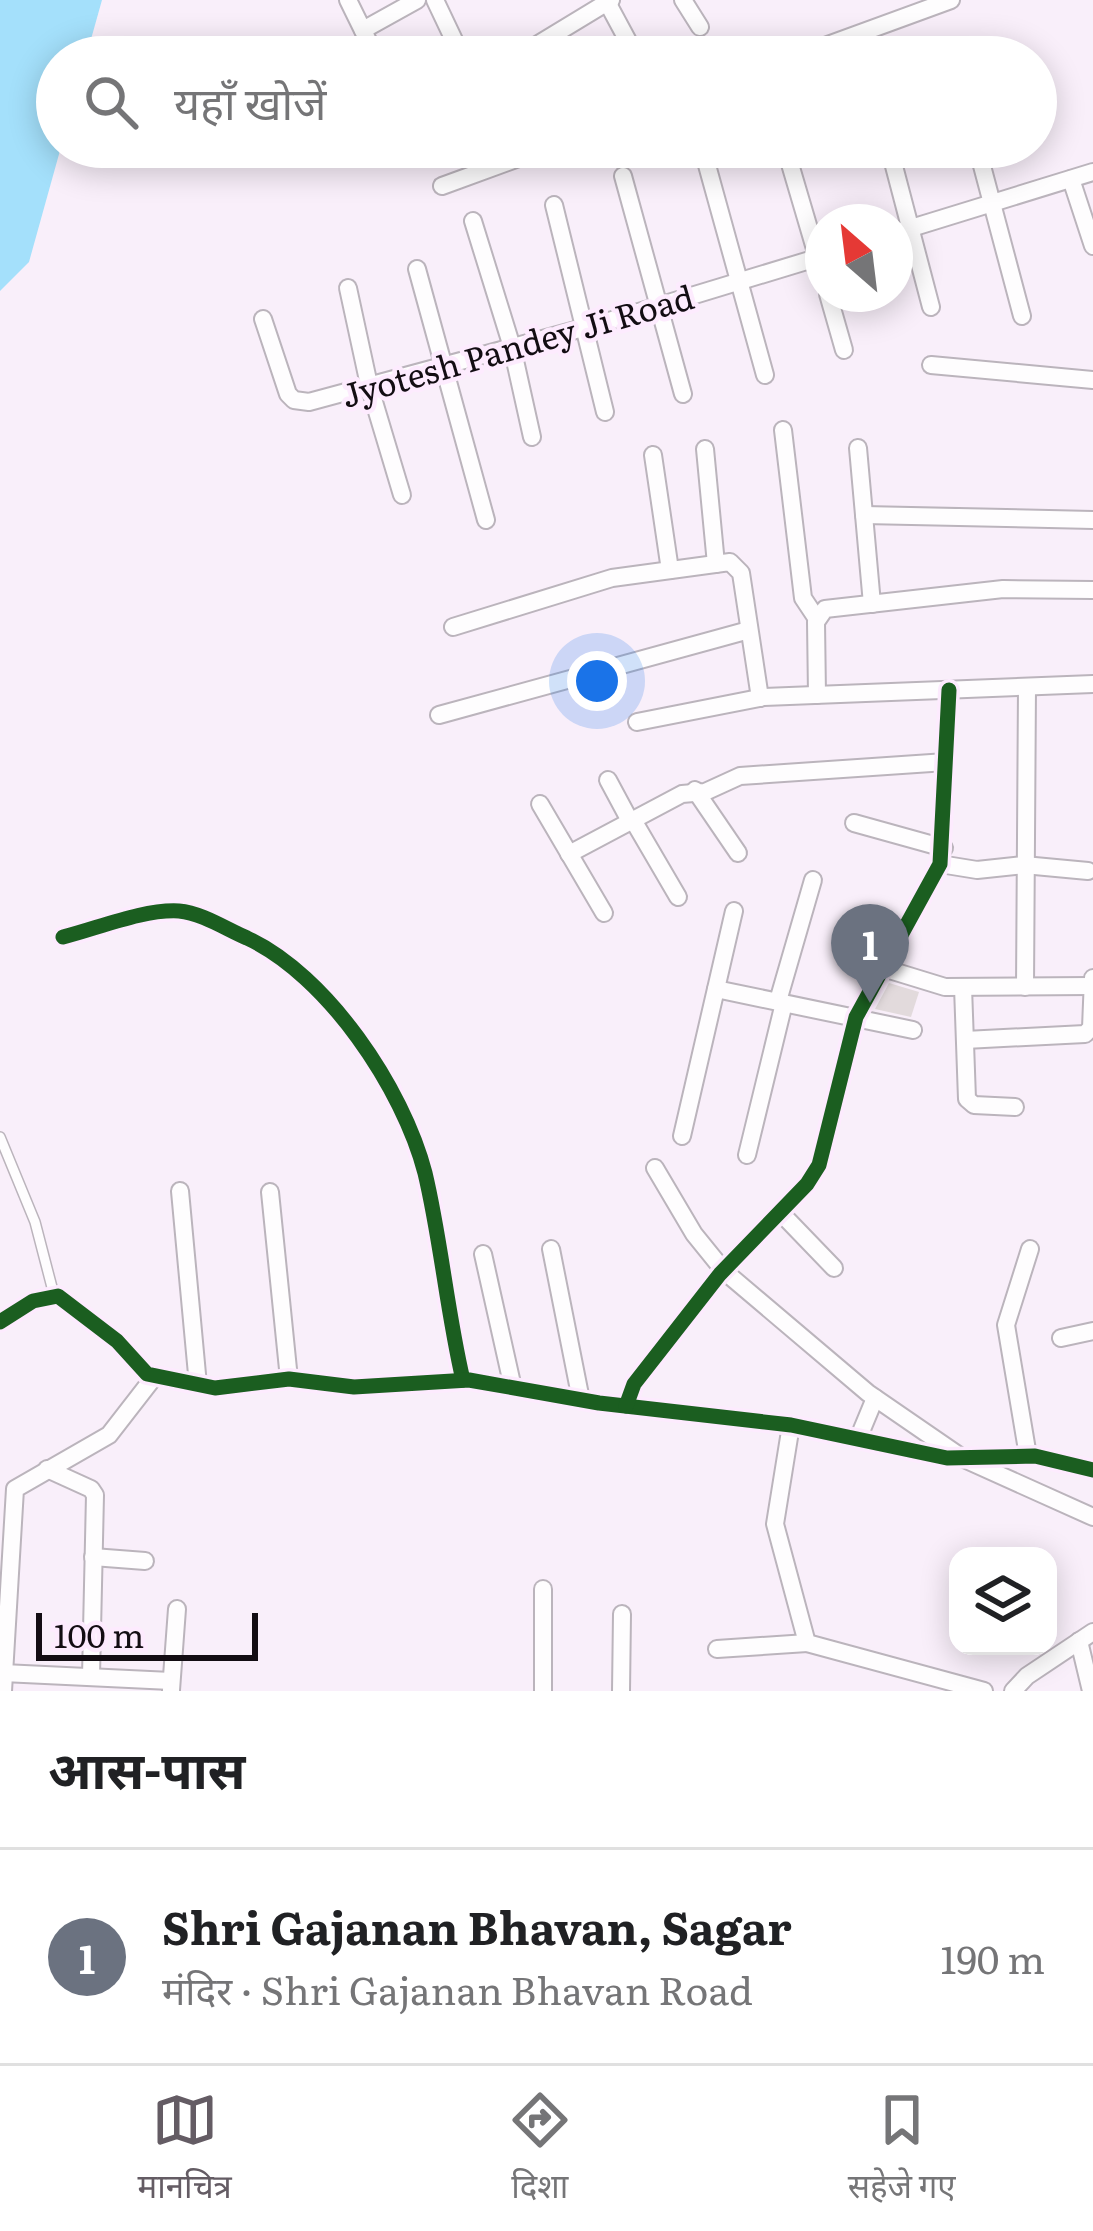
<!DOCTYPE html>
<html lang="hi">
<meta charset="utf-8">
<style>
body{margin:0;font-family:Literata,"Noto Sans Devanagari",serif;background:#f6f6f6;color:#202124}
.controls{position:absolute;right:36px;bottom:36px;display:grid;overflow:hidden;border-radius:24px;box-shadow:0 6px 30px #0003}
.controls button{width:108px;height:108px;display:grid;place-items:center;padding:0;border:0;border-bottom:3px solid #e0e0e0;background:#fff;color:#202124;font:60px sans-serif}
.compass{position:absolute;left:805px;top:204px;width:108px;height:108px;border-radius:50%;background:#fff;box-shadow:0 6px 30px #0003;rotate:332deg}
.scale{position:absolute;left:36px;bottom:30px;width:222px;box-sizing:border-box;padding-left:12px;border:6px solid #130d13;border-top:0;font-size:33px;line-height:42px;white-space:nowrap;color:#130d13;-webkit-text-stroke:9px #fdebfe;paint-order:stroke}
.you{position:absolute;left:597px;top:681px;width:42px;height:42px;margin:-30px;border:9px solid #fff;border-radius:50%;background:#1a73e8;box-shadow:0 0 0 18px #1a73e833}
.badge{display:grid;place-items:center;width:78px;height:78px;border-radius:50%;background:#645c64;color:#fff;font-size:39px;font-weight:700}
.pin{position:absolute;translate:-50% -99px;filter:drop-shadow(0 3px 6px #0008)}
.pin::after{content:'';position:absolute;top:63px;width:42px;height:36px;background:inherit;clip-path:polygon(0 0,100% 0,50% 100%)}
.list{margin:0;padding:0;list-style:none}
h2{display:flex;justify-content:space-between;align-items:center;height:156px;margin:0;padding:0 48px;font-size:51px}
h2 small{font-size:39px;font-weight:400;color:#757577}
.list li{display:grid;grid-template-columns:78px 1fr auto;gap:36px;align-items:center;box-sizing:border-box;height:216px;padding:0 48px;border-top:3px solid #e0e0e0}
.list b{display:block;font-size:45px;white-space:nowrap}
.list p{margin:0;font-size:39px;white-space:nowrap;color:#757577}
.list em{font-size:39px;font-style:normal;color:#757577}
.icon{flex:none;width:66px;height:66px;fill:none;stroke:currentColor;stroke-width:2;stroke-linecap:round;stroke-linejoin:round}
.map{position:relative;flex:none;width:1093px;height:1691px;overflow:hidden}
.search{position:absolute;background:#fff;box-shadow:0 6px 30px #0003;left:36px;right:36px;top:36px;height:132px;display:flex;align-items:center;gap:30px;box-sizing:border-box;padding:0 42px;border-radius:66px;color:#757577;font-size:45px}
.sheet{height:372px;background:#fff}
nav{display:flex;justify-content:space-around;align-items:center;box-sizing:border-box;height:168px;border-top:3px solid #e0e0e0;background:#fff;font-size:33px;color:#757577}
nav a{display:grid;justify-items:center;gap:6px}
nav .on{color:#645c64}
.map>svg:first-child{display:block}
</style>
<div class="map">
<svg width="1093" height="1691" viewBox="0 0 1093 1691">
<rect width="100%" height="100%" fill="#f9effa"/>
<path fill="#a4e0fb" d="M 0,0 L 102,0 L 86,57 L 57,57 L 57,147 L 61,147 L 29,262 L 0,291 Z"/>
<path fill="#e2dadc" d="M 889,983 L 919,992 L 911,1017 L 875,1009 Z"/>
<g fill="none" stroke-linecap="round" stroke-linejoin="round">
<g stroke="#bbb4bc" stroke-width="12">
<path id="lane" d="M 0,1137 L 35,1222 L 54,1295"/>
</g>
<g stroke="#bbb4bc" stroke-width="20">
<g id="street">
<path d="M 348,0 L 376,57"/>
<path d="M 435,0 L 462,57"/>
<path d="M 683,0 L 700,27"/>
<path d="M 607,2 L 636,56"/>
<path d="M 363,30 L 417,0"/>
<path d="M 517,57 L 611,0"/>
<path d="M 795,57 L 951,0"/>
<path d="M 702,147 L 765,375"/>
<path d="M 785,147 L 823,276"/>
<path d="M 889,147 L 931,307"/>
<path d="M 977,147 L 1022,316"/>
<path d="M 623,176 L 683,394"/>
<path d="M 1071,179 L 1093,246"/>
<path d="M 442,186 L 549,147"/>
<path d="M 554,205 L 605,412"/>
<path d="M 473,221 L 512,347 L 532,437"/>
<path d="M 895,233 L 1093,172"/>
<path d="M 417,269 L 486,520"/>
<path d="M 348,288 L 369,385 L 402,495"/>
<path d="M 828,294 L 844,350"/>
<path d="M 263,319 L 288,394 L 294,400 L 309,402 L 609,321 L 823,256"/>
<path d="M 931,365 L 1093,380"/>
<path d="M 783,430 L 803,598 L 817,619"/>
<path d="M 858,448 L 872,604"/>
<path d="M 705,449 L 716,564"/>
<path d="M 653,455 L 670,570"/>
<path d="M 864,515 L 1093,520"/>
<path d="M 453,627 L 612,578 L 730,562 L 741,573 L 760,698"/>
<path d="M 817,695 L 816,622 L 825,609 L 1003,589 L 1093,590"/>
<path d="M 439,715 L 749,630"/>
<path d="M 637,722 L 764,697 L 1093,684"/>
<path d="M 608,780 L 630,821"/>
<path d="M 695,790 L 738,853"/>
<path d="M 540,804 L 604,913"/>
<path d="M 633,820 L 678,897"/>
<path d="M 854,823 L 944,848"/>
<path d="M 569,854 L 682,794 L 705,792 L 740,776 L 946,762"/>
<path d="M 940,864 L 977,870 L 1024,865 L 1088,871"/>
<path d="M 63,937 C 99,928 143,909 179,911 C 202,913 226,929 247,938 C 327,975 403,1088 425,1173 C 441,1240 447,1312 463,1380"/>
<path d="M 883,968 L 945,987 L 1092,986"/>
<path d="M 963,987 L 967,1099 L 974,1105 L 1015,1107"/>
<path d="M 1025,987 L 1027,687"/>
<path d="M 716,989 L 913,1030"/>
<path d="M 778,1001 L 813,880"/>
<path d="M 965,1040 L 1085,1034 L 1091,1028 L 1093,978"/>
<path d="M 682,1136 L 734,911"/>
<path d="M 747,1155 L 784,1003"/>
<path d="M 655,1168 L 694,1234 L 724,1271 L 868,1393 L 964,1459 L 1093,1517"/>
<path d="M 180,1191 L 198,1385"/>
<path d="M 270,1192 L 289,1379"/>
<path d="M 780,1212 L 834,1268"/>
<path d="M 551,1249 L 581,1400"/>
<path d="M 483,1254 L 513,1388"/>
<path d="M 0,1322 L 33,1301 L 58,1296 L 117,1341 L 147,1374 L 215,1388 L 289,1379 L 354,1387 L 469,1380 L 599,1403 L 791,1425 L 947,1458 L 1035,1456 L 1093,1470"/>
<path d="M 1061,1338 L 1093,1331"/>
<path d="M 626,1406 L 634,1384 L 720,1274 L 807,1184 L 819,1165 L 856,1017 L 940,864 L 949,690"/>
<path d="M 791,1425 L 775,1524 L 807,1643 L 984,1691"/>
<path d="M 858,1439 L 875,1398"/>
<path d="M 1028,1456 L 1006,1325 L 1030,1249"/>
<path d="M 47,1469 L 91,1489 L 95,1495 L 91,1676"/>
<path d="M 93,1557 L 145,1561"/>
<path d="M 543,1589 L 543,1691"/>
<path d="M 1079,1641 L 1091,1691"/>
<path d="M 717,1649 L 807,1643"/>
<path d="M 3,1673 L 171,1681"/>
<path d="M 171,1690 L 177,1609"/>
<path d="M 3,1691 L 15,1489 L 109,1435 L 154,1377"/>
<path d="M 621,1691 L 622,1614"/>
<path d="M 1013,1691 L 1027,1676 L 1093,1632"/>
</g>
</g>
<use href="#lane" stroke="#fefdfe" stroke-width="9"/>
<use href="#street" stroke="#fefdfe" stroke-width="16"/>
<g stroke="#fdebfe" stroke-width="22">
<g id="cycleway">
<path d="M 63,937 C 99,928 143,909 179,911 C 202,913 226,929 247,938 C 327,975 403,1088 425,1173 C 441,1240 447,1312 463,1380"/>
<path d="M 0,1322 L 33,1301 L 58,1296 L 117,1341 L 147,1374 L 215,1388 L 289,1379 L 354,1387 L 469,1380 L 599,1403 L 791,1425 L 947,1458 L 1035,1456 L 1093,1470"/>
<path d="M 626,1406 L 634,1384 L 720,1274 L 807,1184 L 819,1165 L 856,1017 L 940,864 L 949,690"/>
</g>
</g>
<use href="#cycleway" stroke="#1b5e20" stroke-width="15"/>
</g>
<g text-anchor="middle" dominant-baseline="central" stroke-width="9" stroke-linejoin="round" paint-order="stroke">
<g font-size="33" fill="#130d13" stroke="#fdebfe">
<text transform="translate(517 344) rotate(-16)">Jyotesh Pandey Ji Road</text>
</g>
</g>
</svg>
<div class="controls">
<button><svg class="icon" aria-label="layers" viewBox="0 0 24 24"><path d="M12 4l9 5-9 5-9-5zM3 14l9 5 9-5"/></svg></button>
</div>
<svg class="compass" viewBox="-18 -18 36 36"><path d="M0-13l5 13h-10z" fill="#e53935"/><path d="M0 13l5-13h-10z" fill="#757577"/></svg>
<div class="scale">100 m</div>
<div class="you"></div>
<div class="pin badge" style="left:870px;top:1003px;background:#6b7280">1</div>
<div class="search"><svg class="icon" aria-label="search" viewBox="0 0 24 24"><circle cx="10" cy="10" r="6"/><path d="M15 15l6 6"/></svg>यहाँ खोजें</div>
</div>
<section class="sheet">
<h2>आस-पास<small></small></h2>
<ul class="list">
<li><span class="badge" style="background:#6b7280">1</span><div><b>Shri Gajanan Bhavan, Sagar</b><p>मंदिर · Shri Gajanan Bhavan Road</p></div><em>190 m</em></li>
</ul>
</section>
<nav>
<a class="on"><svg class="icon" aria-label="map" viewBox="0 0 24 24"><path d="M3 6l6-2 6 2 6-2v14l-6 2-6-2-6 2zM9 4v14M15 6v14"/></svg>मानचित्र</a>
<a><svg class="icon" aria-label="directions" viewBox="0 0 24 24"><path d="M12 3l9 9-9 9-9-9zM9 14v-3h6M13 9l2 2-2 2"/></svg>दिशा</a>
<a><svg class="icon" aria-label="saved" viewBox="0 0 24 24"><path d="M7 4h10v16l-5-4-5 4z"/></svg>सहेजे गए</a>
</nav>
